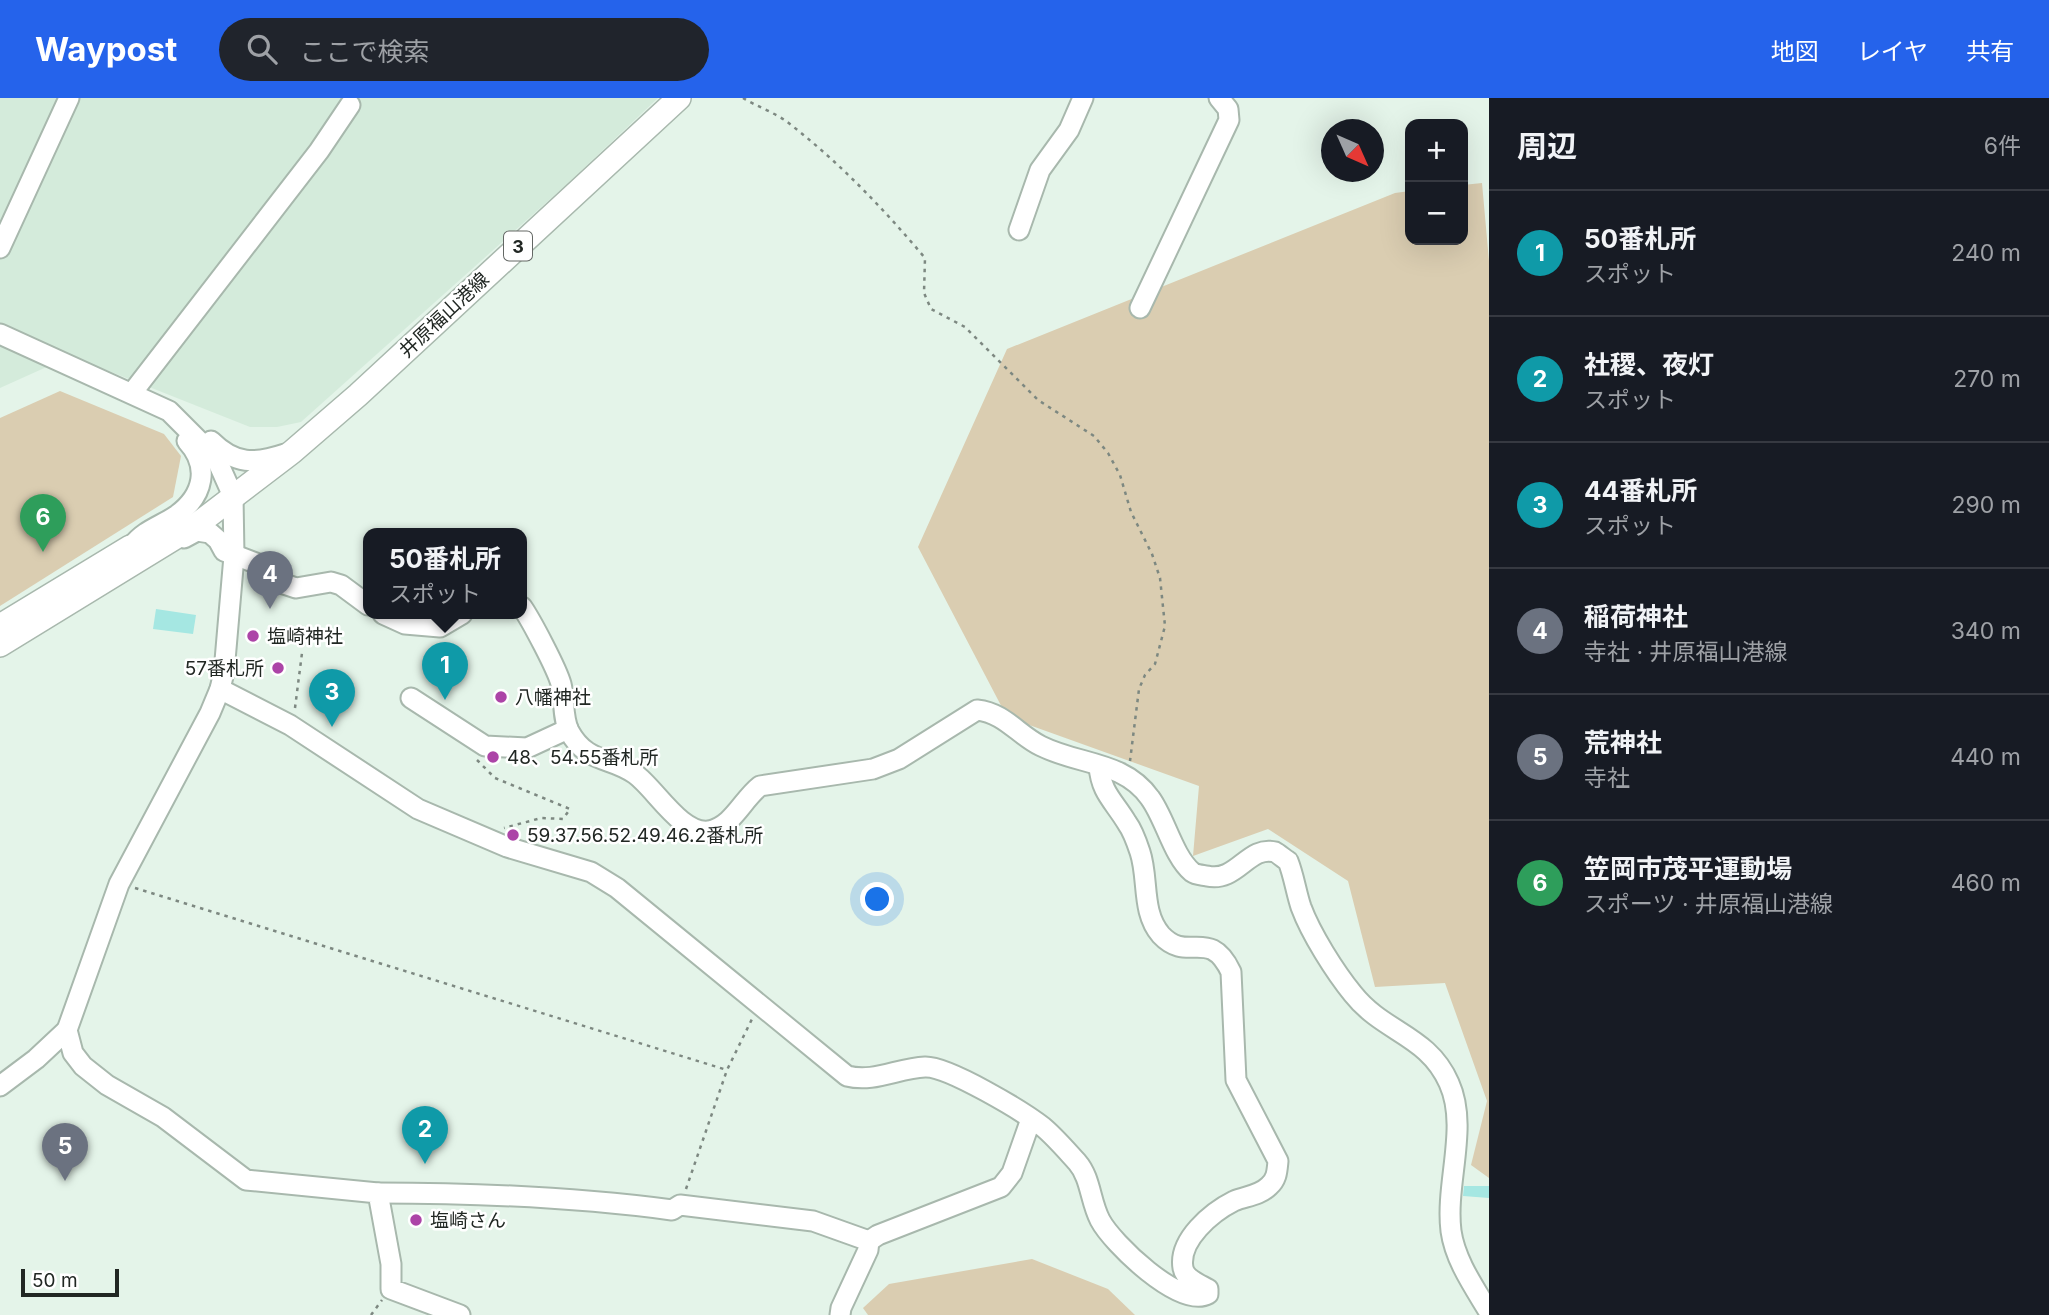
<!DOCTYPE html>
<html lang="ja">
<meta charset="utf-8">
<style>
body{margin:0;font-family:Inter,"Noto Sans JP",sans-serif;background:#20242c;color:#f1f3f6}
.controls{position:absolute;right:21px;top:21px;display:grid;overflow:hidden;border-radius:14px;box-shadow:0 7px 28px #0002}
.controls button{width:63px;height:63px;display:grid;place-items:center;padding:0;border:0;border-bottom:2px solid #363941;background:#171b24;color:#f1f3f6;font:35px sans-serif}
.compass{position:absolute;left:1321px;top:21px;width:63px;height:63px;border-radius:50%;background:#171b24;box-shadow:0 7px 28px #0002;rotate:135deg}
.scale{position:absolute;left:21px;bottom:18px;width:98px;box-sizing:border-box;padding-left:7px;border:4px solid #212723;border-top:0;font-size:19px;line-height:24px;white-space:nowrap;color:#212723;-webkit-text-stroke:5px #fff;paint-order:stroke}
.you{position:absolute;left:878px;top:802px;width:24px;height:24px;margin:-18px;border:5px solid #fff;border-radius:50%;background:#1a73e8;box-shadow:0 0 0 10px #1a73e833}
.badge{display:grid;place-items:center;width:46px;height:46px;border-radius:50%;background:#2563eb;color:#fff;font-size:23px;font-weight:700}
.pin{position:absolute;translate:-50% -58px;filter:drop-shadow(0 2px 4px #0008)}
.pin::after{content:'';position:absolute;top:37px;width:24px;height:21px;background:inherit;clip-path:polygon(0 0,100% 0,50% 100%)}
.popup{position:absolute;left:363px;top:430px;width:164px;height:91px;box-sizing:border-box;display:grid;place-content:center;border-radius:14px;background:#171b24;filter:drop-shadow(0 2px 5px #0005);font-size:23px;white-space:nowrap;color:#9ea1a6}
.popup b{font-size:26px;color:#f1f3f6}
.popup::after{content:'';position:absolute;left:50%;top:100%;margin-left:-14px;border:14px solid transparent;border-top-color:#171b24}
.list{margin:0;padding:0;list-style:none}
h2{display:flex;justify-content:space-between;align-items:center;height:91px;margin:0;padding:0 28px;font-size:30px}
h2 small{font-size:23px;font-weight:400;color:#9ea1a6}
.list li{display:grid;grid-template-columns:46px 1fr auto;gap:21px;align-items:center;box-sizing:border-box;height:126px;padding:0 28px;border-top:2px solid #363941}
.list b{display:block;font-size:26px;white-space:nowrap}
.list p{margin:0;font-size:23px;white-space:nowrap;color:#9ea1a6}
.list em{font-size:23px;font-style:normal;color:#9ea1a6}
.icon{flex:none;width:38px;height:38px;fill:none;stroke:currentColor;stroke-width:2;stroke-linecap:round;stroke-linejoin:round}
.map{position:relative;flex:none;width:1489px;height:1217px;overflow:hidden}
header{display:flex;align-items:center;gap:42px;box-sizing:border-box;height:98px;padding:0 35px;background:#2563eb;color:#fff}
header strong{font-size:33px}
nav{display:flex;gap:38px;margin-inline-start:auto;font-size:24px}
.search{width:490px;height:63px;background:#20242c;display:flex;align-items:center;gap:18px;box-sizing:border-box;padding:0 24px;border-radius:38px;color:#9ea1a6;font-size:26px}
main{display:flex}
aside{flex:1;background:#171b24}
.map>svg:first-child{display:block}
</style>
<header>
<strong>Waypost</strong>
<div class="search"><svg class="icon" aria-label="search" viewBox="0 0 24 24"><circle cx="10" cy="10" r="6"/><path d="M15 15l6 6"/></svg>ここで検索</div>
<nav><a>地図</a><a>レイヤ</a><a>共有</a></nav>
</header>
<main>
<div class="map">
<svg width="1489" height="1217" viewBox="0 0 1489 1217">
<rect width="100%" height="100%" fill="#e4f4e9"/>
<path fill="#d4ebdb" d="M 0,0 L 658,0 L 567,86 L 301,324 L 277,329 L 250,329 L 71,258 L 0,290 Z"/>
<g fill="#dacdb1">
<path d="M 1482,85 L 1489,163 L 1489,1080 L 1471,1067 L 1487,1003 L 1445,885 L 1375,889 L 1348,783 L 1268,731 L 1193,758 L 1199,688 L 1007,619 L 918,449 L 1007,251 L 1395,95 L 1410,93 L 1410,142 L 1463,142 L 1463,87 Z"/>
<path d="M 60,293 L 164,336 L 181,358 L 173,399 L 0,508 L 0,320 Z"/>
<path d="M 1032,1161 L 1108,1191 L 1135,1217 L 868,1217 L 863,1210 L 889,1186 Z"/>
</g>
<g fill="#a5e7e2">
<path d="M 156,511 L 196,517 L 193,536 L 153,531 Z"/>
<path d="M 1464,1088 L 1489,1088 L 1489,1100 L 1463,1098 Z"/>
</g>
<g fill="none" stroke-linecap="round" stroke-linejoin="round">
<g stroke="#a8b8ad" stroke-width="23">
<g id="minor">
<path d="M 1019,132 L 1040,72 L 1069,32 L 1083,0"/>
<path d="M 0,150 L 69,0"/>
<path d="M 1140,210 L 1229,22 L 1228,11 L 1219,0"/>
<path d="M 0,236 L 169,313 L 216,360 L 233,398 L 234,458 L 224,574 L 220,591 L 210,615 L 119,786 L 67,932 L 73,955 L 83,968 L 107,987 L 163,1019 L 246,1082 L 378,1095 L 391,1166 L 391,1191 L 460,1217"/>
<path d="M 132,295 L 319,53 L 350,7"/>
<path d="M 211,343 C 235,367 255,366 285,356"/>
<path d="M 184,440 L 197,433 L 210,435 L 218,442 L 224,453 L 261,467 L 278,484 L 296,490 L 331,484 L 341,487 L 368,507"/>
<path d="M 132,448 C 144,432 161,428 177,417 C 204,397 210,368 187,343"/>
<path d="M 522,509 C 531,522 557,571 561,586 C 565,601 562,619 569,633 C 587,666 610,658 635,676 C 655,690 681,737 709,733 C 733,728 742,702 760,688 L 873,671 L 899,661 L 977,612 C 1005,615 1018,637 1041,648 C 1079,667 1124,663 1150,700 C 1165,720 1173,758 1192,774 C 1196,777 1202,777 1207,778 C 1237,785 1248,747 1275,754 C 1279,756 1284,761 1288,763 C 1294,778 1296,794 1301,809 C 1311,836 1335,874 1353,896 C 1384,935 1428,937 1449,985 C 1469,1029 1445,1085 1451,1133 C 1455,1162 1474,1189 1489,1214"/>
<path d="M 383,516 L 405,526 L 440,529 L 462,516"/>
<path d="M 220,591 L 290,627 L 418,711 L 507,749 L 591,774 L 617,790 L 847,978 C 874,985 898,970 925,969 C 948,968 1024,1014 1043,1029 C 1055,1039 1066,1052 1077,1064 C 1091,1080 1090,1103 1100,1122 C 1112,1145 1180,1211 1208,1196 L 1208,1191 C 1199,1186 1185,1181 1183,1170 C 1178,1142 1212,1114 1234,1103 C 1246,1098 1259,1098 1269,1088 C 1277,1081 1277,1073 1278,1063 L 1236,982 L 1231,874 C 1209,828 1188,866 1161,837 C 1141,814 1149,781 1140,754 C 1137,745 1133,733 1127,725 C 1114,703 1101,695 1099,668"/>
<path d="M 411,600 L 485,648 L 527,650 L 568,631"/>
<path d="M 0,988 L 36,961 L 67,932"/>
<path d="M 378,1095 C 477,1095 575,1099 672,1112 L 680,1107 L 813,1123 L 869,1143 L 868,1152 L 841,1210 L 840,1217"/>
<path d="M 869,1143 L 878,1137 L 1001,1089 L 1012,1075 L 1031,1021"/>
</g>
</g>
<g stroke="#a8b8ad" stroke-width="26">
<g id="major">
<path d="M 0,528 L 130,449"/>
<path d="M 0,547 L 199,425 L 292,354 L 358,297 L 679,0"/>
</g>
</g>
<g stroke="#7d8881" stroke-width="2.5" stroke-dasharray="3.5 5" stroke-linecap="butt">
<path d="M 743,0 C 756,8 773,14 786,23 C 838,63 883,110 925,160 L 924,195 L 931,211 L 965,229 L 1038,302 L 1094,338 L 1108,355 L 1120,377 L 1131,414 L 1152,456 L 1160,480 L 1165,528 L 1155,566 L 1145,577 L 1139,591 L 1130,663"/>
<path d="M 295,610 L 302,555"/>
<path d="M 477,662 L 495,680 L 570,711 L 563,721 L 541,720 L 504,730"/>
<path d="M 135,790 L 727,972"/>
<path d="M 686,1091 L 727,972 L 752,921"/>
<path d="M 371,1217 L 382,1202"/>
</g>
<use href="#minor" stroke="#fff" stroke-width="19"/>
<use href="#major" stroke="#fff" stroke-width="23"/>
</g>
<g fill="#ac44a7" stroke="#fff" stroke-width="2.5">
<circle cx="253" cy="538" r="7"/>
<circle cx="278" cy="570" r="7"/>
<circle cx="501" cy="599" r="7"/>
<circle cx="493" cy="659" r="7"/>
<circle cx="513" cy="737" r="7"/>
<circle cx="416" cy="1122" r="7"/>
</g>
<g text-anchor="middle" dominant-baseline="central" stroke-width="5" stroke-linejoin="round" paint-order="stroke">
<rect fill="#fff" stroke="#646865" stroke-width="2" x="504" y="133.5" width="28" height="29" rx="5"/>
<g font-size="18" font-weight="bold" fill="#212723">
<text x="518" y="148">3</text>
</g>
<g font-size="19" fill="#212723" stroke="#fff">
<text transform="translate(444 217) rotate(-43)">井原福山港線</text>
</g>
<g font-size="19" fill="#212723" stroke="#fff" text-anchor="start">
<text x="267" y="538">塩崎神社</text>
<text x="264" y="570" text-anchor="end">57番札所</text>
<text x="515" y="599">八幡神社</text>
<text x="507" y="659">48、54.55番札所</text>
<text x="527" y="737">59.37.56.52.49.46.2番札所</text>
<text x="430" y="1122">塩崎さん</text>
</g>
</g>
</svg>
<div class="controls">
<button>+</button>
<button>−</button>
</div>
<svg class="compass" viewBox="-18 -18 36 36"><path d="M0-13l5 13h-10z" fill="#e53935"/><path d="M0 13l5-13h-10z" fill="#9ea1a6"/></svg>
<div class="scale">50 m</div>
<div class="you"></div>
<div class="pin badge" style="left:445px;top:602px;background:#0f9aa8">1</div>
<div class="popup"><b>50番札所</b>スポット</div>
<div class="pin badge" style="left:425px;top:1066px;background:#0f9aa8">2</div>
<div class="pin badge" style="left:332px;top:629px;background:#0f9aa8">3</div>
<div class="pin badge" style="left:270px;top:511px;background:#6b7280">4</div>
<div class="pin badge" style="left:65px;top:1083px;background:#6b7280">5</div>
<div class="pin badge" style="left:43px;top:454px;background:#2e9e5b">6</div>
</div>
<aside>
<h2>周辺<small>6件</small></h2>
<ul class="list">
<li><span class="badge" style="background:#0f9aa8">1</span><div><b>50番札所</b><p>スポット</p></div><em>240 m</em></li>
<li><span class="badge" style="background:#0f9aa8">2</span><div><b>社稷、夜灯</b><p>スポット</p></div><em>270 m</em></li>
<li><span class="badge" style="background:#0f9aa8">3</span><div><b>44番札所</b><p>スポット</p></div><em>290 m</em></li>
<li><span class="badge" style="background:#6b7280">4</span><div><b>稲荷神社</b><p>寺社 · 井原福山港線</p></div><em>340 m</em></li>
<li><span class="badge" style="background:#6b7280">5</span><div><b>荒神社</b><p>寺社</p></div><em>440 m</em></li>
<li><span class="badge" style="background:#2e9e5b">6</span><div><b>笠岡市茂平運動場</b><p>スポーツ · 井原福山港線</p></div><em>460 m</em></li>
</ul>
</aside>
</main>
